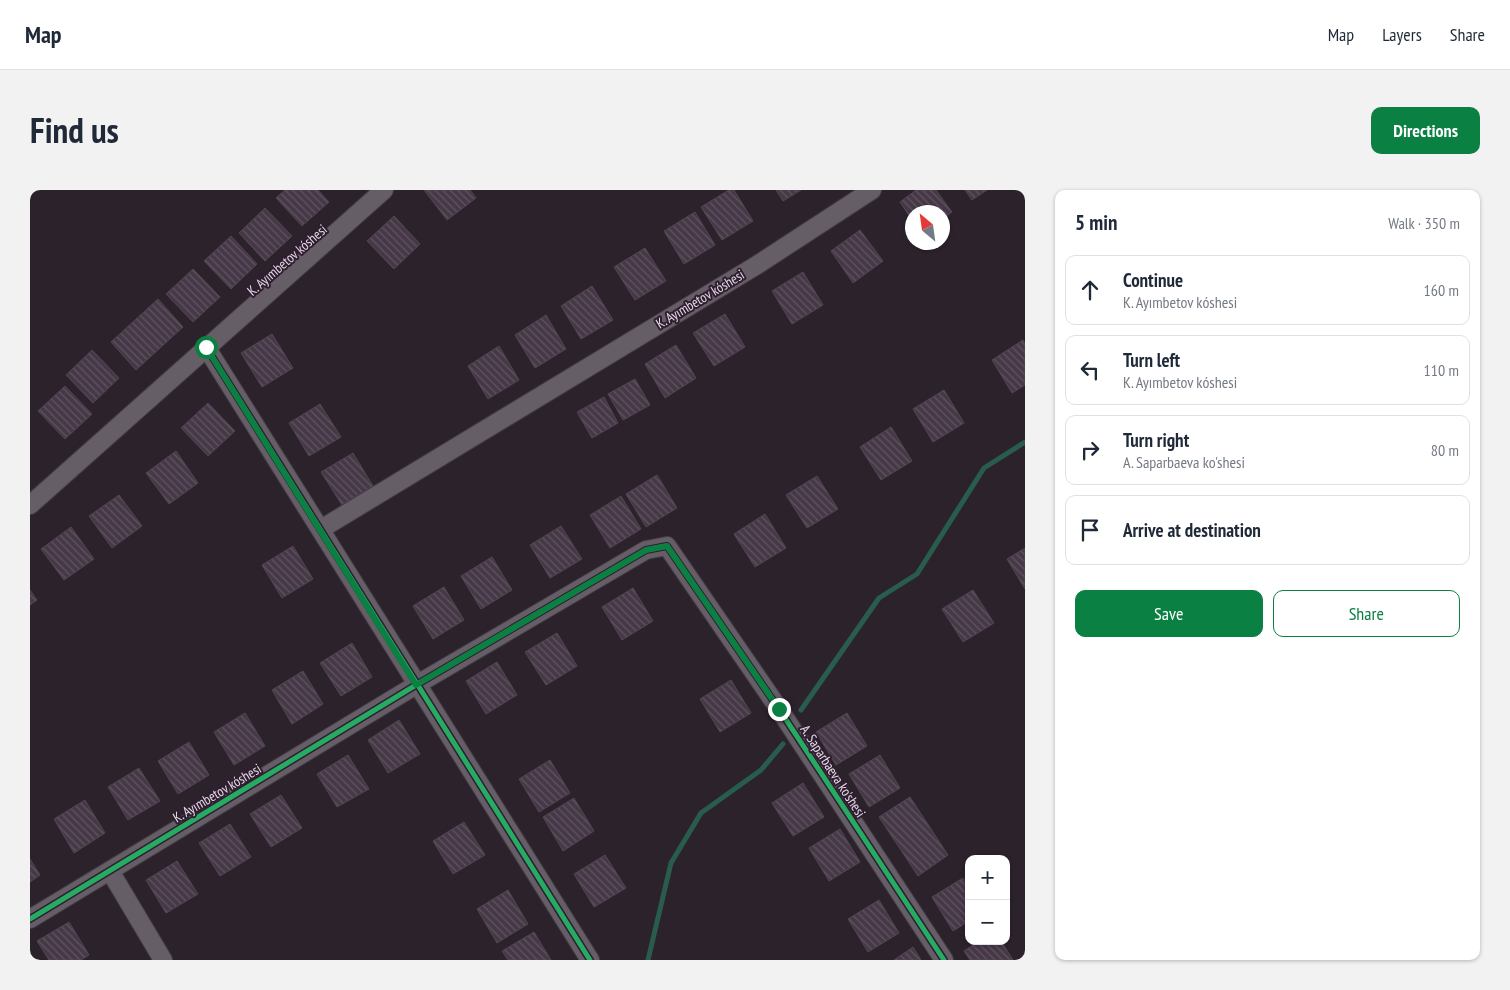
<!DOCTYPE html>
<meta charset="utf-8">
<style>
body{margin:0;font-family:"PT Sans Narrow",sans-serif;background:#f2f2f3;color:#1f2937}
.controls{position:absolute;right:15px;bottom:15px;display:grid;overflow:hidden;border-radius:10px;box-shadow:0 1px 4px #0004}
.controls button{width:45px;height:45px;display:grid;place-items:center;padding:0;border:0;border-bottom:1px solid #e0e1e3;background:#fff;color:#1f2937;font:25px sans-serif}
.compass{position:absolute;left:875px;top:15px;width:45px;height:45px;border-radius:50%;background:#fff;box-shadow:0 1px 4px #0004;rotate:331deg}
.stop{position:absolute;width:15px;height:15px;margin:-11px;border:4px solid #0b8043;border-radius:50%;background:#fff}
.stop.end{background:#0b8043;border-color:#fff;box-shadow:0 1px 5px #0008}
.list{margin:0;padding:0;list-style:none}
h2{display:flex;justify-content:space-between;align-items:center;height:65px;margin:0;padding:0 20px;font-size:21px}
h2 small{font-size:16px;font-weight:400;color:#747a83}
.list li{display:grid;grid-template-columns:32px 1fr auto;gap:15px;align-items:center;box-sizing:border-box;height:70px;margin:0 10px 10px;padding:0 10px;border:1px solid #e0e1e3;border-radius:10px}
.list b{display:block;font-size:19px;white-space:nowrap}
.list p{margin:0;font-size:16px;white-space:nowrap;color:#747a83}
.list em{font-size:16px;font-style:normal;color:#747a83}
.actions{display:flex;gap:10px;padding:15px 20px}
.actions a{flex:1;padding:11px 0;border:1px solid #0b8043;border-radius:10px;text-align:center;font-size:18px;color:#0b8043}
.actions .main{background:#0b8043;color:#fff}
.icon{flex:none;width:28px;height:28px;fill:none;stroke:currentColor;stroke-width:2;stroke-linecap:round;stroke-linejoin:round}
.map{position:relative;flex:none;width:995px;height:770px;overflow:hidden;border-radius:10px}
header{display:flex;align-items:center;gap:30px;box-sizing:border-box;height:70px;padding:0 25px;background:#fff;border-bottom:1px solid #e0e1e3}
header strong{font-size:24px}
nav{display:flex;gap:28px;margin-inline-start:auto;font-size:18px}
.intro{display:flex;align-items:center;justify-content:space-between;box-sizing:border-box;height:120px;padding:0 30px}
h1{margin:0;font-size:35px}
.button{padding:12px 22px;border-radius:10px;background:#0b8043;color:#fff;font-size:18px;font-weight:700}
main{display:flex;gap:30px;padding:0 30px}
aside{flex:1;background:#fff;border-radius:10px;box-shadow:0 1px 4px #0004}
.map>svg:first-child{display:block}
</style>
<header>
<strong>Map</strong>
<nav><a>Map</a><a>Layers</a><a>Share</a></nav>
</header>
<div class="intro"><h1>Find us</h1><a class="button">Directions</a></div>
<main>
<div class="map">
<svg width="995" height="770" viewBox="0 0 995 770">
<defs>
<pattern id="building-back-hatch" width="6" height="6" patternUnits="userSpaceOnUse" patternTransform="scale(1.25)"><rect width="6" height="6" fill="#463847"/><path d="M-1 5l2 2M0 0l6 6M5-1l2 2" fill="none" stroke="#615461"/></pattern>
</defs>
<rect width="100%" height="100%" fill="#2c222c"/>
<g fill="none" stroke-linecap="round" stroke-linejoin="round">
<g stroke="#285d4d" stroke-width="5">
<path d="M 771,520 L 849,408 L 887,384 L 954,278 L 995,252"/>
<path d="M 618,770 L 641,673 L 671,623 L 731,580 L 753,554"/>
</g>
</g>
<g fill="url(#building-back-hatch)" stroke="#4f474f">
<path d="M 255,0 L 288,0 L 299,12 L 272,36 L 246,8 Z"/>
<path d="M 394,0 L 440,0 L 446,8 L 417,30 Z"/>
<path d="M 699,0 L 704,0 L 723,31 L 692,50 L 671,17 Z"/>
<path d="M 746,0 L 771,0 L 753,11 Z"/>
<path d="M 886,0 L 906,0 L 922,22 L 912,29 L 912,22 L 882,22 L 882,30 L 870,12 Z"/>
<path d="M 935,0 L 957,0 L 942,10 Z"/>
<path d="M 235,18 L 262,46 L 235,71 L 209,43 Z"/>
<path d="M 665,22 L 685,55 L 654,74 L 634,41 Z"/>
<path d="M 364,26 L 390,54 L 364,79 L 337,51 Z"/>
<path d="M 830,40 L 853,71 L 823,93 L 801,61 Z"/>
<path d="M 201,46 L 227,74 L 201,99 L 174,71 Z"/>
<path d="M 615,58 L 636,91 L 605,110 L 584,77 Z"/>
<path d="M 163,79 L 190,107 L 163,132 L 136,104 Z"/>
<path d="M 773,82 L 793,115 L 762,134 L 742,101 Z"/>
<path d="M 562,96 L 583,130 L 551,149 L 531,116 Z"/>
<path d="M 128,109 L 153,137 L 106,180 L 81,152 Z"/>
<path d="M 695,124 L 715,157 L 684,176 L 663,143 Z"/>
<path d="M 516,125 L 536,159 L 505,178 L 485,145 Z"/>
<path d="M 242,144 L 263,178 L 232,197 L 211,163 Z"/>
<path d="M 993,150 L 995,154 L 995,195 L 982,203 L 962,170 Z"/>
<path d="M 646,155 L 666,188 L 635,208 L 615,174 Z"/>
<path d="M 469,156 L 489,190 L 458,209 L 438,176 Z"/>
<path d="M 62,160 L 89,188 L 63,213 L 36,185 Z"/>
<path d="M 605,189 L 620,215 L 593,230 L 578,204 Z"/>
<path d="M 35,196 L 62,224 L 35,249 L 8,221 Z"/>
<path d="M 914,200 L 934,233 L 903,252 L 883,219 Z"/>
<path d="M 574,207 L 588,233 L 562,248 L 547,222 Z"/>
<path d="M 178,213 L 205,241 L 178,266 L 151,238 Z"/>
<path d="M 290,214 L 311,247 L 279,266 L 259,233 Z"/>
<path d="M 861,237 L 882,271 L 851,290 L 830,257 Z"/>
<path d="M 146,261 L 168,293 L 139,314 L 116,283 Z"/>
<path d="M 323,263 L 343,296 L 312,315 L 291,282 Z"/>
<path d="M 627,285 L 647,318 L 616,337 L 596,304 Z"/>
<path d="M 787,286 L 808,319 L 777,338 L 756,305 Z"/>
<path d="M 89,305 L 112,336 L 82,358 L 59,326 Z"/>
<path d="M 591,306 L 611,339 L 580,358 L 560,325 Z"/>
<path d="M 735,324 L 756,358 L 725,377 L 704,344 Z"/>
<path d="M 531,336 L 552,369 L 520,388 L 500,355 Z"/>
<path d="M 41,337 L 64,369 L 34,390 L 11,359 Z"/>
<path d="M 263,356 L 283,389 L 252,408 L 232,375 Z"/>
<path d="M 995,358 L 995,399 L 977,369 Z"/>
<path d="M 462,367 L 482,400 L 451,419 L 431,386 Z"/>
<path d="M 414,397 L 434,430 L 403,449 L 383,416 Z"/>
<path d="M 603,398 L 623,431 L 592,450 L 572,417 Z"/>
<path d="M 0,400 L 7,410 L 0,415 Z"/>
<path d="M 943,400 L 964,433 L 933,452 L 912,419 Z"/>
<path d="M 527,443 L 547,476 L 516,495 L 495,462 Z"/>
<path d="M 322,453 L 342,487 L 311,506 L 290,473 Z"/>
<path d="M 467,472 L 487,505 L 456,524 L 436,491 Z"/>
<path d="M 273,481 L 293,514 L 262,534 L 242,500 Z"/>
<path d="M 701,490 L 721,523 L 690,542 L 670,509 Z"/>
<path d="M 215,523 L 235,556 L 204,575 L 184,542 Z"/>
<path d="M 817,523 L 837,556 L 806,575 L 786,542 Z"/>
<path d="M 369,530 L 390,564 L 358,583 L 338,550 Z"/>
<path d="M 159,552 L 179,585 L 148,604 L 128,571 Z"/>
<path d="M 318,565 L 339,599 L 307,617 L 287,584 Z"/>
<path d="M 850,565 L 870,598 L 839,617 L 819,584 Z"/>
<path d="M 520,570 L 540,603 L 509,622 L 489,589 Z"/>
<path d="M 109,578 L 130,611 L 98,630 L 78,597 Z"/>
<path d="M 773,593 L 794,627 L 763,646 L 742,613 Z"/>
<path d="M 251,605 L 272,638 L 241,657 L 220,624 Z"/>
<path d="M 880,607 L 918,665 L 888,686 L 849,627 Z"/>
<path d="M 544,608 L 564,641 L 533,661 L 513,627 Z"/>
<path d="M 55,610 L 75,643 L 44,663 L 24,629 Z"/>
<path d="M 434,632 L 455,665 L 423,684 L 403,651 Z"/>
<path d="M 200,634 L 221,667 L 190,686 L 169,653 Z"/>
<path d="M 810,639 L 830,672 L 799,691 L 779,658 Z"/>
<path d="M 575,665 L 596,698 L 564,717 L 544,684 Z"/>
<path d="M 0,669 L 10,685 L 0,692 Z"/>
<path d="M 147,671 L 168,704 L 136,723 L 116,690 Z"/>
<path d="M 933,688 L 939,697 L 939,731 L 923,741 L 902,707 Z"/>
<path d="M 478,700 L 498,734 L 467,753 L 447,719 Z"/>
<path d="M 849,710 L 869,743 L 838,762 L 818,729 Z"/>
<path d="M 39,732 L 59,765 L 51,770 L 19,770 L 7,751 Z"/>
<path d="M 504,742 L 521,770 L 478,770 L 472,761 Z"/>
<path d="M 949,751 L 971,751 L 983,770 L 940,770 L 934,761 Z"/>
<path d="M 883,757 L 891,770 L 864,770 Z"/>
</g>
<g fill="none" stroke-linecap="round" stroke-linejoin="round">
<g stroke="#463d46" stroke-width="20">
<g id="minor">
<path d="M 176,157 L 560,770"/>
<path d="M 0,315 L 354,0"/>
<path d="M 291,339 L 727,75 L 842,0"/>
<path d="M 80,681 L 133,770"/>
<path d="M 0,729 L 386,495 L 616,360 L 637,356 L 749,519 L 914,770"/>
</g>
</g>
<use href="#minor" stroke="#665e66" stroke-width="18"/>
<g stroke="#2f1e30" stroke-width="8">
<g id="cycleway">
<path d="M 176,157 L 560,770"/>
<path d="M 0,729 L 386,495 L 616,360 L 637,356 L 749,519 L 914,770"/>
</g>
</g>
<use href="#cycleway" stroke="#26ab63" stroke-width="5"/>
</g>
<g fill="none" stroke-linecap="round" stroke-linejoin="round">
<path stroke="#0b8043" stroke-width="6" d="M 176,157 L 386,495 L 616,360 L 637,356 L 749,519"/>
</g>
<g text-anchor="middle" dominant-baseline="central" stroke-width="4" stroke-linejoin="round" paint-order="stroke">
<g font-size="14" fill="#e5d9e5" stroke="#2f1e30">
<text transform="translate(257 70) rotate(-41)">K. Ayımbetov kóshesi</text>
<text transform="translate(670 109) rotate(-31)">K. Ayımbetov kóshesi</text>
<text transform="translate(803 581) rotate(57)">A. Saparbaeva ko'shesi</text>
<text transform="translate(187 603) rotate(-31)">K. Ayımbetov kóshesi</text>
</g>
</g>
</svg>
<div class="controls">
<button>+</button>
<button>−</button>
</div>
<svg class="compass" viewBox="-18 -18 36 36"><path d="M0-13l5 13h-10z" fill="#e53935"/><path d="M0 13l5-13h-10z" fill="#747a83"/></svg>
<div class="stop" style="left:176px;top:157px"></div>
<div class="stop end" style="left:749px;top:519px"></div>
</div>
<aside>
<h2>5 min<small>Walk · 350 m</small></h2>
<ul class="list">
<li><svg class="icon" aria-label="ahead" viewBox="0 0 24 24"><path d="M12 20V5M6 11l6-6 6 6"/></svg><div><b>Continue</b><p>K. Ayımbetov kóshesi</p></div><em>160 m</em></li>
<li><svg class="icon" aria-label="left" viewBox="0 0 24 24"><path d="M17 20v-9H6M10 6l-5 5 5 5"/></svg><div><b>Turn left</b><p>K. Ayımbetov kóshesi</p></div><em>110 m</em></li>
<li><svg class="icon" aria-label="right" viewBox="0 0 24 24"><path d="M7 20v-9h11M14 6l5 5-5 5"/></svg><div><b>Turn right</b><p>A. Saparbaeva ko'shesi</p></div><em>80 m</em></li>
<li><svg class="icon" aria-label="arrive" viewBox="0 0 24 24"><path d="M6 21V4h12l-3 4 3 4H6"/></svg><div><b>Arrive at destination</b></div></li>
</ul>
<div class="actions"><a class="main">Save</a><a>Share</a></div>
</aside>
</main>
